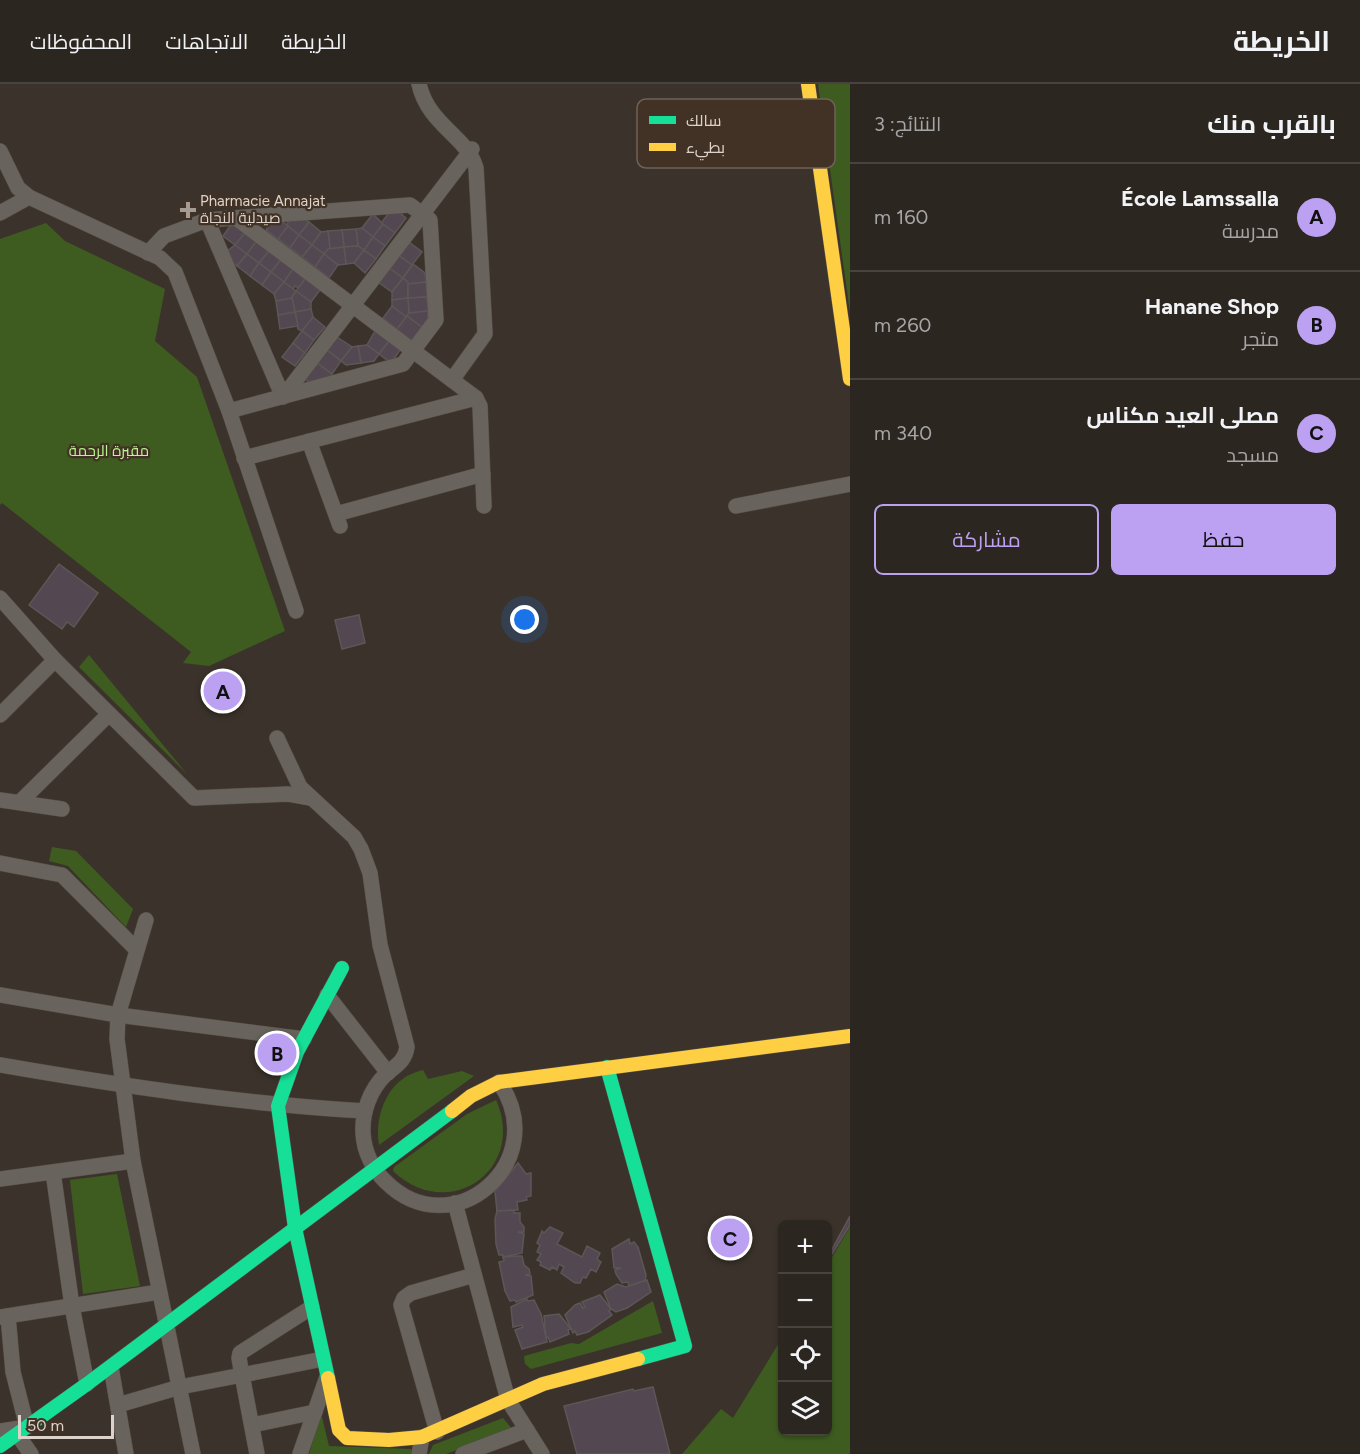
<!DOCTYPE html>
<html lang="ar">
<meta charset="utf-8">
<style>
body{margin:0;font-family:Figtree,Cairo,sans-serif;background:#38322d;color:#f1f3f6;direction:rtl}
.controls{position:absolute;right:18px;bottom:18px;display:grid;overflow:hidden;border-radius:9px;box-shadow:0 2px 4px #0004}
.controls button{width:54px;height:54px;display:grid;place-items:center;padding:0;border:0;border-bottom:2px solid #48433e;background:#2c2620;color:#f1f3f6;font:30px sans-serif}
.scale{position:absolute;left:18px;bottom:15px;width:96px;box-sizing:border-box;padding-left:6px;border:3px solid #ddd3cb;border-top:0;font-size:16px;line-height:21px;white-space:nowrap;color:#ddd3cb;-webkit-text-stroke:4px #413225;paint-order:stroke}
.you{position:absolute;left:525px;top:536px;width:21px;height:21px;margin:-15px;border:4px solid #fff;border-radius:50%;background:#1a73e8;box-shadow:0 0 0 9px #1a73e833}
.badge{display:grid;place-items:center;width:39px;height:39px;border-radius:50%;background:#bca0f2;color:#111;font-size:20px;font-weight:700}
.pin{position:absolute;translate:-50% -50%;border:3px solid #fff;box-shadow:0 2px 6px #0006}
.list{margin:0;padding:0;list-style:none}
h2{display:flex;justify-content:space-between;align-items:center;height:78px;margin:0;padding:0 24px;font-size:26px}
h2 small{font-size:20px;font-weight:400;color:#a6a5a5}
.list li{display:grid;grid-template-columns:39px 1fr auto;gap:18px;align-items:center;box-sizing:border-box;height:108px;padding:0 24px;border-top:2px solid #48433e}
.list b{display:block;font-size:22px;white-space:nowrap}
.list p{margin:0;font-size:20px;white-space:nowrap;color:#a6a5a5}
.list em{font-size:20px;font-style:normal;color:#a6a5a5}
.actions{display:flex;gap:12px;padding:18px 24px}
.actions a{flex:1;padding:14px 0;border:2px solid #bca0f2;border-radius:9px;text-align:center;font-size:21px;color:#bca0f2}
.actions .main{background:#bca0f2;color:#111}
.icon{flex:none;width:33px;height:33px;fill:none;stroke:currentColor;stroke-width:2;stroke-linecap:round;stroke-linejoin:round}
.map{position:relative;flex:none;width:850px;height:1370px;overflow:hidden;direction:ltr}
header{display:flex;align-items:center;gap:36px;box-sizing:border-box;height:84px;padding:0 30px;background:#2c2620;border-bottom:2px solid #48433e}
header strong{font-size:28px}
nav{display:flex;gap:33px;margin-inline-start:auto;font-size:21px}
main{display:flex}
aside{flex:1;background:#2c2620}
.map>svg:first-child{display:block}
</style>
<header>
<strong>الخريطة</strong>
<nav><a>الخريطة</a><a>الاتجاهات</a><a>المحفوظات</a></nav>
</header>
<main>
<aside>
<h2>بالقرب منك<small>النتائج: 3</small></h2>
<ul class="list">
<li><span class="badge">A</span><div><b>École Lamssalla</b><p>مدرسة</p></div><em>160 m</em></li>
<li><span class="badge">B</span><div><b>Hanane Shop</b><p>متجر</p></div><em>260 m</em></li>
<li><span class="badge">C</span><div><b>مصلى العيد مكناس</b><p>مسجد</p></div><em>340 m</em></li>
</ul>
<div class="actions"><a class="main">حفظ</a><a>مشاركة</a></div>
</aside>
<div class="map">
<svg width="850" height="1370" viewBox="0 0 850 1370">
<rect width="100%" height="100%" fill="#3b332b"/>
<g fill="#3e5c20">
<path d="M 818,0 L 850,0 L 850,228 Z"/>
<path d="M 46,139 L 65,157 L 165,205 L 155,257 L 197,293 L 285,547 L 209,582 L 183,579 L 191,568 L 2,419 L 0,421 L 0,155 Z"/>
<path d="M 89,571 L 187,690 L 79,583 Z"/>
<path d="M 52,763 L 76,767 L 133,825 L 126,843 L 68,782 L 49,777 Z"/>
<path d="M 423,986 L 428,995 L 462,987 L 474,992 L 379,1061 C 374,1029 389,993 423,986 Z"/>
<path d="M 496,1016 C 527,1086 448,1140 393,1087 L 394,1083 L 467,1030 Z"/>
<path d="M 117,1090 L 140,1202 L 83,1210 L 70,1096 Z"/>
<path d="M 850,1143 L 850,1370 L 682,1370 L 721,1325 L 733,1334 L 782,1254 L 782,1348 L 828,1348 L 828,1180 Z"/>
<path d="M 653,1217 L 662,1249 L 531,1285 L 525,1280 L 524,1272 L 571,1259 L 579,1260 Z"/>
<path d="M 321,1329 L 329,1362 L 411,1365 L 414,1370 L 309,1370 Z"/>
<path d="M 503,1334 L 512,1345 L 446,1370 L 429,1370 L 433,1361 Z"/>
</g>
<g fill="#534852" stroke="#5c5756" stroke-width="1.5">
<path d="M 389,129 L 400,129 L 406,134 L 395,149 L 381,139 Z"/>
<path d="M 373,130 L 383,140 L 373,153 L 362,144 Z"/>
<path d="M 304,135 L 309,138 L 299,151 L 286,141 L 290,136 Z"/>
<path d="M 280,136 L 288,142 L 278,155 L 266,146 L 272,137 Z"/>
<path d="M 309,138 L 321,148 L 312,161 L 299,151 Z"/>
<path d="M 232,139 L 245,149 L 235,161 L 223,152 Z"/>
<path d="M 383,140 L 395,149 L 385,162 L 373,153 Z"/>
<path d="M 288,142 L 299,151 L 290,164 L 278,155 Z"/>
<path d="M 362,144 L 373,153 L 364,166 L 358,162 L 356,145 Z"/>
<path d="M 356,145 L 358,162 L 344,163 L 342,146 Z"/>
<path d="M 342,146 L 344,163 L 330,165 L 328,147 Z"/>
<path d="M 328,147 L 330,165 L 324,170 L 312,161 L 321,148 Z"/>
<path d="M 245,149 L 256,158 L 247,170 L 235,161 Z"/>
<path d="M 299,151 L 312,161 L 302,173 L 290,164 Z"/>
<path d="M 373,153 L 385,162 L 376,175 L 364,166 Z"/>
<path d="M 256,158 L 269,167 L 259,179 L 247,170 Z"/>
<path d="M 409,158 L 422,168 L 412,181 L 398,171 Z"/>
<path d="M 235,161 L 247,170 L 237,182 L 228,175 L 226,168 Z"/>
<path d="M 312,161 L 324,170 L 315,183 L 302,173 Z"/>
<path d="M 358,162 L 364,166 L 354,179 L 346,180 L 344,163 Z"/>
<path d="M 344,163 L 346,180 L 338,181 L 324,170 L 328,165 Z"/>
<path d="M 364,166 L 376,175 L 365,189 L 354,179 Z"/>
<path d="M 269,167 L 281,176 L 271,188 L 259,179 Z"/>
<path d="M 247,170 L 259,179 L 250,192 L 237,182 Z"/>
<path d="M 324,170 L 338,181 L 329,194 L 315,183 Z"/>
<path d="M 398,171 L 412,181 L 403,194 L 389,184 Z"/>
<path d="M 281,176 L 293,185 L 284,198 L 271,188 Z"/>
<path d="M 259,179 L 271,188 L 262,201 L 250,192 Z"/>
<path d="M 413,180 L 425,189 L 426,198 L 408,200 L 403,194 Z"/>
<path d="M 389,184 L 403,194 L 392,208 L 378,198 Z"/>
<path d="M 293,185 L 305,195 L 299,204 L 295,202 L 293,205 L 284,198 Z"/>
<path d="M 271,188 L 284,198 L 274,210 L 262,201 Z"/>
<path d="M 403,194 L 408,198 L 408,214 L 392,216 L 392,208 Z"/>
<path d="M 305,195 L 320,206 L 311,218 L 296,207 Z"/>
<path d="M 284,198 L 296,207 L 292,214 L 276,217 L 274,210 Z"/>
<path d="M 426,198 L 427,213 L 408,214 L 408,200 Z"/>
<path d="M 296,207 L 311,218 L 311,225 L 295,228 L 292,213 Z"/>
<path d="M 427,213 L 428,227 L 409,229 L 408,214 Z"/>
<path d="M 292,214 L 295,228 L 278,231 L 276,217 Z"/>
<path d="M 408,214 L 409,229 L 406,233 L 392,222 L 392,216 Z"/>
<path d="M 392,222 L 406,233 L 397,245 L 383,234 Z"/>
<path d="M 311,225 L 313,233 L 302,247 L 298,245 L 295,228 Z"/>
<path d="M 428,227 L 428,236 L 423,244 L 407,232 L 409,229 Z"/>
<path d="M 295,228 L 298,242 L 280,245 L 278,231 Z"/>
<path d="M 407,232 L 423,244 L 412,257 L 397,245 Z"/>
<path d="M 313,233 L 325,243 L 314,256 L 302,247 Z"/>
<path d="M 302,247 L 314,256 L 305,269 L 293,259 Z"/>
<path d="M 375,247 L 389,257 L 379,270 L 367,261 Z"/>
<path d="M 337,253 L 352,263 L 341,277 L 327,266 Z"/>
<path d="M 389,257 L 400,266 L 391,279 L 379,270 Z"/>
<path d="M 293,259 L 305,269 L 295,282 L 282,273 Z"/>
<path d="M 367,261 L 379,270 L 374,277 L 361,279 L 358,262 Z"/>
<path d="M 358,262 L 361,279 L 346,281 L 341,277 L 352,263 Z"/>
<path d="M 327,266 L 341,277 L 332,290 L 317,279 Z"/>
<path d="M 317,279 L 332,290 L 329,294 L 310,299 L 305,295 Z"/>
<path d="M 59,480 L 98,509 L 74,543 L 67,538 L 62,545 L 29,521 Z"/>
<path d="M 359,531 L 365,559 L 342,565 L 335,536 Z"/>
<path d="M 518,1079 L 526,1090 L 531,1089 L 531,1112 L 526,1113 L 527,1116 L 517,1118 L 518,1126 L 497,1127 L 495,1107 Z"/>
<path d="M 514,1126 L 514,1129 L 520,1129 L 520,1138 L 524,1143 L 524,1148 L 518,1148 L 524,1150 L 522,1169 L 503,1173 L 503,1171 L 499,1171 L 496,1160 L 495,1135 L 497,1127 Z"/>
<path d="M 850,1132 L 850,1141 L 832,1170 L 830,1169 Z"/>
<path d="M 550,1143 L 563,1149 L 557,1160 L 582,1173 L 587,1162 L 600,1169 L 597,1175 L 601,1178 L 596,1188 L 591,1185 L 586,1194 L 583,1193 L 580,1199 L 575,1199 L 561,1189 L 564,1183 L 559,1180 L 557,1186 L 552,1183 L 550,1186 L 540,1181 L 541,1178 L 537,1176 L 541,1170 L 537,1168 L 540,1161 L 537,1159 L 542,1147 L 544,1149 Z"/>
<path d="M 629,1155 L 630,1160 L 634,1158 L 638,1163 L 646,1191 L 645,1197 L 629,1202 L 628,1198 L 622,1199 L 616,1190 L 615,1186 L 621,1184 L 614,1184 L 612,1165 Z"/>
<path d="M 516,1172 L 522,1172 L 524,1181 L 529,1185 L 530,1190 L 525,1191 L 531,1192 L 533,1211 L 516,1218 L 515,1216 L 510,1217 L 505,1207 L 499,1178 L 504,1177 L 503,1173 Z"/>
<path d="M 647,1196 L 651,1208 L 627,1224 L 616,1228 L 611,1225 L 604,1208 L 617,1200 L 626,1203 Z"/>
<path d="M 600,1211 L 611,1225 L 609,1227 L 612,1231 L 588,1248 L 577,1251 L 575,1247 L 573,1249 L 565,1231 L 575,1221 L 580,1219 L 583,1224 L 585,1223 L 582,1218 Z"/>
<path d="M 527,1215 L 528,1217 L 534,1216 L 541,1230 L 547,1258 L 522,1265 L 515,1246 L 523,1243 L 522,1241 L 513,1243 L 511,1223 Z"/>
<path d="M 559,1230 L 571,1245 L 568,1246 L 569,1250 L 550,1258 L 548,1253 L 546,1254 L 544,1232 Z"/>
<path d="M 653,1303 L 670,1370 L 577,1370 L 564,1322 L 633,1305 L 634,1307 Z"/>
</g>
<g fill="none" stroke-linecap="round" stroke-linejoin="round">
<g stroke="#564f48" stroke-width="16">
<g id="street">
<path d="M 419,0 C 428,41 467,52 476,84 L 485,250 L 452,296"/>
<path d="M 0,67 L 18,104 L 29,113 L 160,174 L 175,188 L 229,327 L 296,527"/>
<path d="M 0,129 L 29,113"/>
<path d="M 236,134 L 476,314 L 480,322 L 484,422"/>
<path d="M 207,136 L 283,313 L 472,65"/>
<path d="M 148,169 L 164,152 L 207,136 L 410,121 L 430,136 L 436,236 L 403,280 L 229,327"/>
<path d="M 309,357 L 340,442"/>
<path d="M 244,374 L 476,314"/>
<path d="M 736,422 L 850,400"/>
<path d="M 336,430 L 483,390"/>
<path d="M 0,514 L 55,576 L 194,714 L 288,710 L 310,714"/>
<path d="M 0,631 L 55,576"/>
<path d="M 277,654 L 300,703 L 354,753 L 361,765 L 370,789 L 380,861 L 407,963 C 405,978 395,982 385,991 C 370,1006 362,1028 363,1049 C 364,1068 373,1086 386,1098 C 453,1164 554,1077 499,998"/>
<path d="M 0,716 L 62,725"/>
<path d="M 20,718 L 109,630"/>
<path d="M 0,779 L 62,791 L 136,865"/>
<path d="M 146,836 L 118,931 L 117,955 L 133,1077 L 193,1370"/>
<path d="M 0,911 L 118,931 L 304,955"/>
<path d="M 327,911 L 388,989"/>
<path d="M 0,981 C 121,1002 242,1020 365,1027"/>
<path d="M 53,1088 L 72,1222 L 87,1300"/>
<path d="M 0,1095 L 133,1077"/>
<path d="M 455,1119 L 508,1316 L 542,1370"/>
<path d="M 0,1233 L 159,1208"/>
<path d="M 111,1283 L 126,1370"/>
<path d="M 118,1321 L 180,1303 L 242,1291 L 239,1274 L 240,1269 L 312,1223"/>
<path d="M 252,1341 L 315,1328"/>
<path d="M 0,1347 L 27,1343 L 13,1288 L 8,1232"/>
<path d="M 437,1348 L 401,1221 L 404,1214 L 411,1209 L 474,1191"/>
<path d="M 17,1350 L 31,1370"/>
<path d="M 257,1370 L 242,1291 L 323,1275"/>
<path d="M 300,1370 L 327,1293"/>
<path d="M 419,1370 L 422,1353"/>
<path d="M 463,1370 L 527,1346"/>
</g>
</g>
<g stroke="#564f48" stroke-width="15">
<g id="fast">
<path d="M 607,983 L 685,1262 L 638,1275"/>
<path d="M 328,1294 L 295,1144 L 278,1022 L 297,968 L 342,884"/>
<path d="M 0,1362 L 87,1300 L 452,1027"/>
</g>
</g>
<g stroke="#564f48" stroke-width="15">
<g id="slow">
<path d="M 808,0 L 850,295"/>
<path d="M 452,1027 L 471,1012 L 499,998 L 850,952"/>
<path d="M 328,1294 L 339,1346 L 347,1354 L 389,1356 L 422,1353 L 543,1300 L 638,1275"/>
</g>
</g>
<use href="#street" stroke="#69635d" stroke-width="15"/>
<use href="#fast" stroke="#16e098" stroke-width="14"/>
<use href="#slow" stroke="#ffcf43" stroke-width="14"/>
</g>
<path fill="#a49b93" stroke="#413225" stroke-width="2" d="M185 117h6v6h6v6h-6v6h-6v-6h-6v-6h6z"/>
<g text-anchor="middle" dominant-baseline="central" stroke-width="4.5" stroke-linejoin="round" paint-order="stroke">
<g font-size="15" fill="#ddd3cb" stroke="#413225" text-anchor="start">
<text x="200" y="117">Pharmacie Annajat<tspan x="200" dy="17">صيدلية النجاة</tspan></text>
</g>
<g font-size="15" fill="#baf78e" stroke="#413225">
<text x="109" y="367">مقبرة الرحمة</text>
</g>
</g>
<rect x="637" y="15" width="198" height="69" rx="9" fill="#413225" stroke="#706257" stroke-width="1.5"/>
<rect x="649" y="32" width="27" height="8" fill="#16e098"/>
<rect x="649" y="59" width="27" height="8" fill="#ffcf43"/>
<g font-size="16" fill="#ddd3cb">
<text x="686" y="42">سالك</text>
<text x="686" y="69">بطيء</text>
</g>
</svg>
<div class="controls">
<button>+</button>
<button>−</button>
<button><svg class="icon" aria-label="locate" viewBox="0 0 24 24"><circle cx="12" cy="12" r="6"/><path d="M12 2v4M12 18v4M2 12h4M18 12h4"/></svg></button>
<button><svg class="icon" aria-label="layers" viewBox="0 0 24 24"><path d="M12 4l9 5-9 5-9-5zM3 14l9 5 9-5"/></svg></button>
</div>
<div class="scale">50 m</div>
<div class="you"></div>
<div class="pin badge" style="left:223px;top:607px">A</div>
<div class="pin badge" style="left:277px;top:969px">B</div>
<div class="pin badge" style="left:730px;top:1154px">C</div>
</div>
</main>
